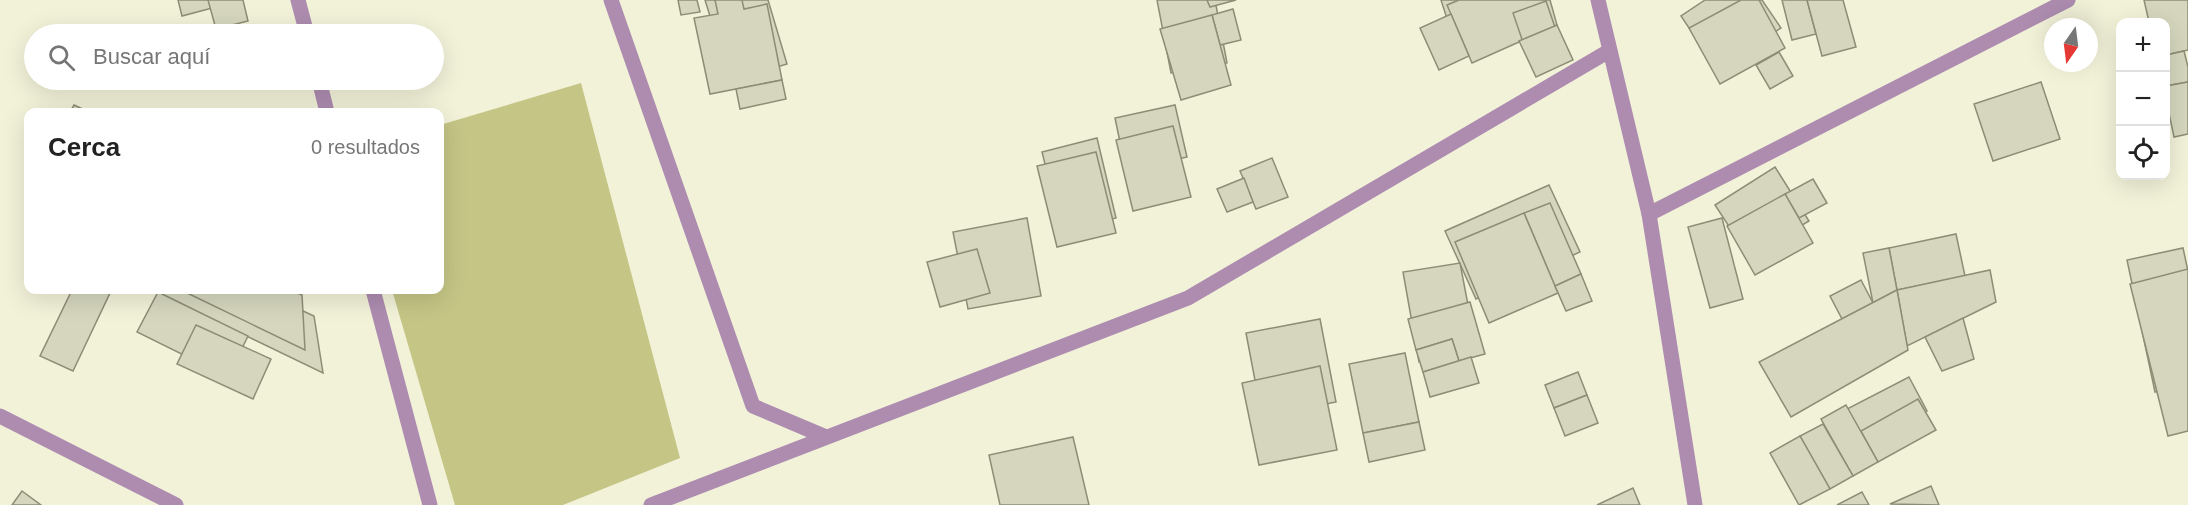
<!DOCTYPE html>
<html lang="es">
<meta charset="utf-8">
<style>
body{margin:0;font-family:Arial,sans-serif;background:#f6f6f6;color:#222}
.controls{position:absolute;right:18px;top:18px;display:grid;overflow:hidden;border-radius:12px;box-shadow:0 6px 24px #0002}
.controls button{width:54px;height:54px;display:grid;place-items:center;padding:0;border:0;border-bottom:2px solid #e0e0e0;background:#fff;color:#222;font:30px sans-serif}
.compass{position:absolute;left:2044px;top:18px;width:54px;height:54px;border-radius:50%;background:#fff;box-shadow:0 6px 24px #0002;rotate:194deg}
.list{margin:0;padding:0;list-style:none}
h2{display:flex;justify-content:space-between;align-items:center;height:78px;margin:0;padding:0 24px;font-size:26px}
h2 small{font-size:20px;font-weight:400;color:#767676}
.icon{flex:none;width:33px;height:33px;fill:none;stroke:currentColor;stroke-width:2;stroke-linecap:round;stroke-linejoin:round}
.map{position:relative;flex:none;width:2188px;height:505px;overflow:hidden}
.search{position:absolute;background:#fff;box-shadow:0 6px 24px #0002;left:24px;top:24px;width:420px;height:66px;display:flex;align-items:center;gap:15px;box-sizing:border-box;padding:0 21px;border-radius:33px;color:#767676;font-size:22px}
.panel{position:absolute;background:#fff;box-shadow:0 6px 24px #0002;left:24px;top:108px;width:420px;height:186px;border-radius:12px}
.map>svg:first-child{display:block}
</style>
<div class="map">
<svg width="2188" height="505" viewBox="0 0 2188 505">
<rect width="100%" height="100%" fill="#f2f2d9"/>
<path fill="#c5c586" d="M 581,83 L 680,458 L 563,505 L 455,505 L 392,290 L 440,290 L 440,125 Z"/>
<g fill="#d5d6bd" stroke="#8d8d76" stroke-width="1.5">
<path d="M 178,0 L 235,0 L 235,2 L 182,16 Z"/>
<path d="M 208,0 L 243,0 L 248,21 L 216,29 Z"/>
<path d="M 678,0 L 697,0 L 700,12 L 681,15 Z"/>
<path d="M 705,0 L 768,0 L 787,64 L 730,81 Z"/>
<path d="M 715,0 L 742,0 L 744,9 L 767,4 L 782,80 L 710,94 L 694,18 L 718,14 Z"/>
<path d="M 1157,0 L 1215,0 L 1227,63 L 1171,73 Z"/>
<path d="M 1207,0 L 1236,0 L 1210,7 Z"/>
<path d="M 1441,0 L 1545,0 L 1546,1 L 1452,34 Z"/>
<path d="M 1459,0 L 1550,0 L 1557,25 L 1472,63 L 1447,5 Z"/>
<path d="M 1705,0 L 1762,0 L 1781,28 L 1717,70 L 1681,16 Z"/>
<path d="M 1741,0 L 1759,0 L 1785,48 L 1720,84 L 1689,28 Z"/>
<path d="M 1782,0 L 1807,0 L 1816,34 L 1792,40 Z"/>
<path d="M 1807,0 L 1843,0 L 1856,47 L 1822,56 Z"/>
<path d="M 2144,0 L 2188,0 L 2188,50 L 2166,55 L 2166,22 L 2149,22 Z"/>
<path d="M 1546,1 L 1559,39 L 1526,51 L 1513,13 Z"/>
<path d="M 1233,9 L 1241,40 L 1220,45 L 1212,15 Z"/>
<path d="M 1451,14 L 1469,56 L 1439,70 L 1420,28 Z"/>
<path d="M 1212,15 L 1231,85 L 1181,100 L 1160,29 Z"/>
<path d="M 1557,25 L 1573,60 L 1536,77 L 1519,41 Z"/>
<path d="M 2184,51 L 2188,67 L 2188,82 L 2166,86 L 2166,55 Z"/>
<path d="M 1779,52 L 1793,76 L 1770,89 L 1756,65 Z"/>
<path d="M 782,80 L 786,99 L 740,109 L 736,89 Z"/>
<path d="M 2041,82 L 2060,139 L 1993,161 L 1974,104 Z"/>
<path d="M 2188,82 L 2188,134 L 2174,137 L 2166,99 L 2166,86 Z"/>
<path d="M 74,105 L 89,112 L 70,112 Z"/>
<path d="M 1175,105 L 1187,157 L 1126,171 L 1115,118 Z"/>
<path d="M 1173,126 L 1191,197 L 1133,211 L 1116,140 Z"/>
<path d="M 1097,138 L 1116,218 L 1062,231 L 1042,152 Z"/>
<path d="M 1096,152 L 1116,233 L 1057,247 L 1037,166 Z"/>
<path d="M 1272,158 L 1288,197 L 1256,209 L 1240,171 Z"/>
<path d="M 1775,167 L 1809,221 L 1749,257 L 1715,205 Z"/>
<path d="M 1244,178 L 1253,202 L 1227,212 L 1217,189 Z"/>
<path d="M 1813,179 L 1827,203 L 1799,218 L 1785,194 Z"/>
<path d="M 1549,185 L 1580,252 L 1476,299 L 1445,231 Z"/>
<path d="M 1785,194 L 1813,243 L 1755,275 L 1727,226 Z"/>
<path d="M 1550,203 L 1581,274 L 1555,286 L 1524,213 Z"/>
<path d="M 1524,213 L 1558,293 L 1489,323 L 1455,242 Z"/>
<path d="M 1027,218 L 1041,296 L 968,309 L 953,232 Z"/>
<path d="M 1722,218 L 1743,299 L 1710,308 L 1688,227 Z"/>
<path d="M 1956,234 L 1965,276 L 1897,290 L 1889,248 Z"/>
<path d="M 1889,248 L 1897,290 L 1873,303 L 1863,253 Z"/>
<path d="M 2183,248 L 2188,271 L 2188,384 L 2155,392 L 2127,260 Z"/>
<path d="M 977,249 L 990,293 L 940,307 L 927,262 Z"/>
<path d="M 1460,263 L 1477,352 L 1419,362 L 1403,272 Z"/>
<path d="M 2188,269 L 2188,431 L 2168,436 L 2130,284 Z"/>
<path d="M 1990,270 L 1996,302 L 1907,346 L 1897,290 Z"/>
<path d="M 1581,274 L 1592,301 L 1566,311 L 1555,286 Z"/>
<path d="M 1861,280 L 1873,303 L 1842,319 L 1830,296 Z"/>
<path d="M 72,290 L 104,290 L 110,293 L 73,371 L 40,356 Z"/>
<path d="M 151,290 L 258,290 L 314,316 L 323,373 Z"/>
<path d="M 181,290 L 290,290 L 302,295 L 305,350 Z"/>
<path d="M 1897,290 L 1908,350 L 1791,417 L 1759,362 Z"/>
<path d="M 158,292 L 248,336 L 228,377 L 137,332 Z"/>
<path d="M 1470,302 L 1485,354 L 1459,361 L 1452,339 L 1416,350 L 1408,319 Z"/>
<path d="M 1963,318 L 1974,359 L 1942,371 L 1925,337 Z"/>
<path d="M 1320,319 L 1336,402 L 1262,417 L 1246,333 Z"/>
<path d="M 196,325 L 271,359 L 253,399 L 177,364 Z"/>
<path d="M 1452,339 L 1459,361 L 1423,372 L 1416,350 Z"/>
<path d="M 1405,353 L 1419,422 L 1363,433 L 1349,364 Z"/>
<path d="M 1471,357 L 1479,383 L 1430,397 L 1423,372 Z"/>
<path d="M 1320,366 L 1337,450 L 1259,465 L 1242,383 Z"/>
<path d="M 1578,372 L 1587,395 L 1554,408 L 1545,385 Z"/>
<path d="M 1909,377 L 1927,411 L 1865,444 L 1847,409 Z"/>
<path d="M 1587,395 L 1598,423 L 1565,436 L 1554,408 Z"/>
<path d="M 1918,399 L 1936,430 L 1878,462 L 1861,431 Z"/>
<path d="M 1846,405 L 1878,462 L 1853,476 L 1821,419 Z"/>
<path d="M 1419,422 L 1425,450 L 1369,462 L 1363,433 Z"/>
<path d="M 1823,424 L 1853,476 L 1830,489 L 1800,436 Z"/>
<path d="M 1800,436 L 1830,489 L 1799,505 L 1770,453 Z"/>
<path d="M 1073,437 L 1089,505 L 1000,505 L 989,455 Z"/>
<path d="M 1931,486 L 1939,505 L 1890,504 Z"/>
<path d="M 1633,488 L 1640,505 L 1597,505 Z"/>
<path d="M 22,491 L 41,505 L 12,505 Z"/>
<path d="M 1862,492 L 1869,505 L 1837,505 Z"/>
</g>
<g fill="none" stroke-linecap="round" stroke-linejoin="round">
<g stroke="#ad8cb0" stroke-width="15">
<path d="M 298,0 L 307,34"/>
<path d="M 611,0 L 753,406 L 826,437"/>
<path d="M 1598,0 L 1649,214 L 1695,505"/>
<path d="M 319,80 L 327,112"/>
<path d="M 1649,214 L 2068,0"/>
<path d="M 373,290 L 430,505"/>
<path d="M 0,416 L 176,505"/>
<path d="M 651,505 L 1188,298 L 1609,51"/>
</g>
</g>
</svg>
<div class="controls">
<button>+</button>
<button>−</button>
<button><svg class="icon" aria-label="locate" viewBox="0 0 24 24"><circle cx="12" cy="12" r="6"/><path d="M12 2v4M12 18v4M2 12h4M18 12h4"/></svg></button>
</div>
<svg class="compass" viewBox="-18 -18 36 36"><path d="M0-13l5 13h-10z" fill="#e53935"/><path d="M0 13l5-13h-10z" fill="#767676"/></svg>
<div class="search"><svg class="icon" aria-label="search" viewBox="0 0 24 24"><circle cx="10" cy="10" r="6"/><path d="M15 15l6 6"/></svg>Buscar aquí</div>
<section class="panel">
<h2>Cerca<small>0 resultados</small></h2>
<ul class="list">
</ul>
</section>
</div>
